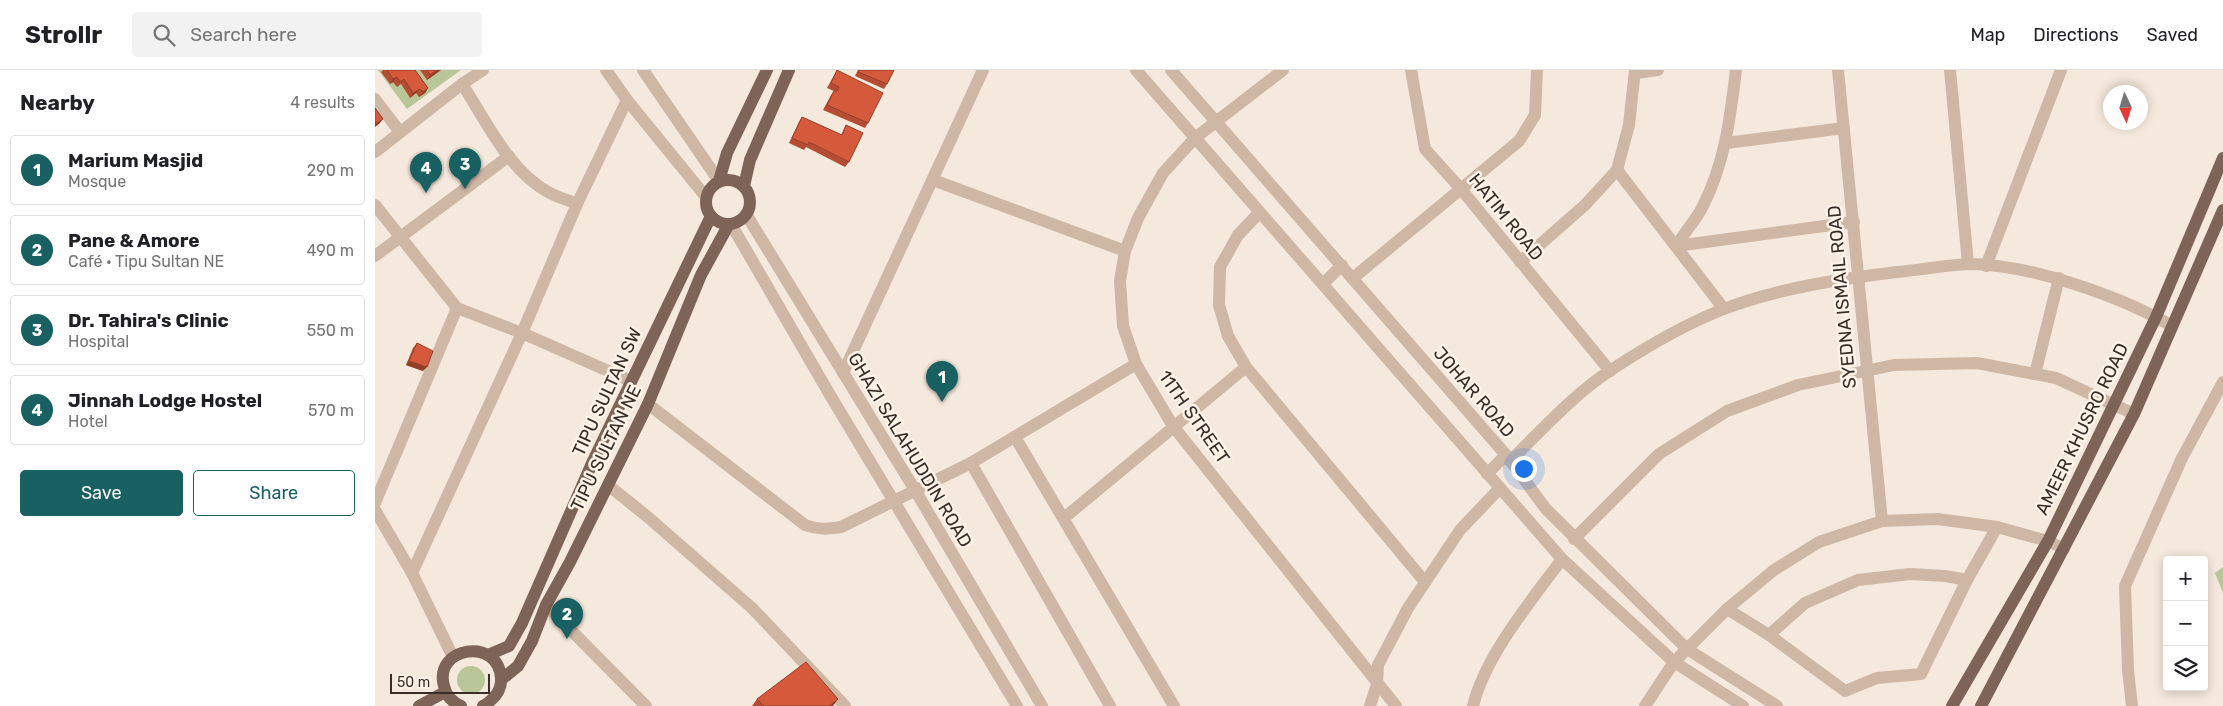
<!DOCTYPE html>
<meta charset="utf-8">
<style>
body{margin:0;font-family:Rubik,sans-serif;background:#f2f2f2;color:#202124}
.controls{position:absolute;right:15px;bottom:15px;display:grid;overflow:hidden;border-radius:5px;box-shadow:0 2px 12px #0003}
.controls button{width:45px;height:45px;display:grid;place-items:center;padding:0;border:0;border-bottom:1px solid #e0e0e0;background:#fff;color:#202124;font:25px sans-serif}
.compass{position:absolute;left:1728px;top:15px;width:45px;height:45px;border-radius:50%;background:#fff;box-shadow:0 2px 12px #0003;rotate:176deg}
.scale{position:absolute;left:15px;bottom:12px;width:100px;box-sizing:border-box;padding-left:5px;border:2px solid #3a2d28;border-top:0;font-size:14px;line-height:18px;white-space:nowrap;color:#3a2d28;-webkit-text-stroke:4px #fcf3e9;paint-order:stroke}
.you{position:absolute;left:1148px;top:398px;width:18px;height:18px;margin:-12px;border:4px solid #fff;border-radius:50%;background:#1a73e8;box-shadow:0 0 0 8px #1a73e833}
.badge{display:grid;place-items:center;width:32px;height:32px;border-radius:50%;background:#186061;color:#fff;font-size:16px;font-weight:700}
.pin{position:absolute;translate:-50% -41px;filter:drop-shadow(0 1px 2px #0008)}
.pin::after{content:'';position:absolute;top:26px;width:18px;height:15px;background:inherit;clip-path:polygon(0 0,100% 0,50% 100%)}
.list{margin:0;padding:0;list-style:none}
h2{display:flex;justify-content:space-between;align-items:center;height:65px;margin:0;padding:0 20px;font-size:21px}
h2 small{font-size:16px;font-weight:400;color:#757577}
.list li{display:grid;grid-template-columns:32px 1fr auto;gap:15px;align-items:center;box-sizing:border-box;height:70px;margin:0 10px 10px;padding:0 10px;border:1px solid #e0e0e0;border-radius:5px}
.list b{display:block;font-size:19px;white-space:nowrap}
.list p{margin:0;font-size:16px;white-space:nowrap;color:#757577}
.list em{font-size:16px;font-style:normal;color:#757577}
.actions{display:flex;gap:10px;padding:15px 20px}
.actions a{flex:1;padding:11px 0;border:1px solid #186061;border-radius:5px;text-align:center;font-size:18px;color:#186061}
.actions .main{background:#186061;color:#fff}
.icon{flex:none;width:28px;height:28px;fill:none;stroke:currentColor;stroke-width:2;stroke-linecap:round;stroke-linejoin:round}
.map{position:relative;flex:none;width:1848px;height:636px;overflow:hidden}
header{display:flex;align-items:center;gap:30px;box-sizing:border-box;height:70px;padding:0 25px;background:#fff;border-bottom:1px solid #e0e0e0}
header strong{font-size:24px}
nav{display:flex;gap:28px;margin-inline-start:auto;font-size:18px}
.search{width:350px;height:45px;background:#f2f2f2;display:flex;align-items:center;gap:12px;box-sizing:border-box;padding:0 18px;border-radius:5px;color:#757577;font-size:19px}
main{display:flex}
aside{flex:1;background:#fff}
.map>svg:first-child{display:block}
</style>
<header>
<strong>Strollr</strong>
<div class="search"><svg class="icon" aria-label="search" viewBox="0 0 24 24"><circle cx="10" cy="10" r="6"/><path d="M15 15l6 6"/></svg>Search here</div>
<nav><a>Map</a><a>Directions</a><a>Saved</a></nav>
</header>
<main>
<aside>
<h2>Nearby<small>4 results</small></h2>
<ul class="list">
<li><span class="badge">1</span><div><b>Marium Masjid</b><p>Mosque</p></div><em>290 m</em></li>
<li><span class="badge">2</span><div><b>Pane &amp; Amore</b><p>Café · Tipu Sultan NE</p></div><em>490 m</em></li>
<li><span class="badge">3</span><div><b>Dr. Tahira's Clinic</b><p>Hospital</p></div><em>550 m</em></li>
<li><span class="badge">4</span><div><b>Jinnah Lodge Hostel</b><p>Hotel</p></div><em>570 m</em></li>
</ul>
<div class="actions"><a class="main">Save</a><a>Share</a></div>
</aside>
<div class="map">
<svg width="1848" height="636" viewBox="0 0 1848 636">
<rect width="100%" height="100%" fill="#f5e8dc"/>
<g fill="#b9c69a">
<path d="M 3,0 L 86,0 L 32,39 Z"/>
<path d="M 1848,497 L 1848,523 L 1840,503 Z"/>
<circle cx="96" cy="610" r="14"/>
</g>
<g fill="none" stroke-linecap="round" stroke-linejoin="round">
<g stroke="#cfb7a6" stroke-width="12">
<path d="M 231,0 L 252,30 L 331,127"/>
<path d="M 268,0 L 344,111"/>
<path d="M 761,0 L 1187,489 L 1299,592 L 1368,636"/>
<path d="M 796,0 L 1131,385 L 1171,439 L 1312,579 L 1402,636"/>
<path d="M 908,0 L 820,68 L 788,103 L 763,148 L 750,181 L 745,211 L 748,256 L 761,294 L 798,356 L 1021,636"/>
<path d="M 1036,0 L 1050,79 L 1086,119 L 1235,301"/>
<path d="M 1463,0 L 1507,451"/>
<path d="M 1575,0 L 1593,194"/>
<path d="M 1261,3 L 1283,0"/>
<path d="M 87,14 C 111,50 133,100 173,122 C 182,127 193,130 202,134"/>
<path d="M 0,29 L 25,62"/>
<path d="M 1351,73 L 1469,58"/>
<path d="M 0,82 L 87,14 L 108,0"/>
<path d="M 1242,100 L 1349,239"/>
<path d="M 558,110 L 750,181"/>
<path d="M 0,135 L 82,238 L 147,263 L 256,311"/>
<path d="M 884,143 L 863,165 L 845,197 L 844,235 L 853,266 L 871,297 L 1050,512"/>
<path d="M 371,144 L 540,420 L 667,636"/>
<path d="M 356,154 L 455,325 L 642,636"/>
<path d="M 1301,176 C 1309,163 1320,151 1327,138 C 1350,93 1355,49 1361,0"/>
<path d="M 1301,176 L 1479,152"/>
<path d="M 0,186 L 134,86"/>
<path d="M 1145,192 L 1210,135 L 1242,100 L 1254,55 L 1260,0"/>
<path d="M 1611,196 L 1686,0"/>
<path d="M 978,208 L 1144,71 L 1160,45 L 1162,0"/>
<path d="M 948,214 L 967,195"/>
<path d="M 468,303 L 608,0"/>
<path d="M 1660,304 L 1684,208"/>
<path d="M 273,334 L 430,455 C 443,460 453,459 466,457 L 596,393 L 761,294"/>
<path d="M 640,367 L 799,636"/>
<path d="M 1135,391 C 1167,360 1199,324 1236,300 C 1271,277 1310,254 1349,239 C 1404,218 1465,209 1522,202 C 1546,200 1570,195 1594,194 C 1654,194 1745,226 1797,256"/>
<path d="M 596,393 L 735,636"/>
<path d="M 1112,404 L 1131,385"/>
<path d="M 233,415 L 274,448 L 377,538 L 470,636"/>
<path d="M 0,433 L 82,238"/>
<path d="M 0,440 L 37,503 L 78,587"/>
<path d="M 689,448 L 871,297"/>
<path d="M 1199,469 L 1284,384 L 1352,341 L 1423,315 L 1519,295 L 1602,293 L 1681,308 L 1759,344"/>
<path d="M 37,503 L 147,263 L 202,134 L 252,30"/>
<path d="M 171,535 L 271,636"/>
<path d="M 1352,539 L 1394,565 L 1470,621 L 1502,608 L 1546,604 L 1592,510 L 1622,457"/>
<path d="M 1394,565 L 1430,533 L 1483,510 L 1535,504 L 1570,506 L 1592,510"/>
<path d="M 995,636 L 1002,614 L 1003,595 L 1033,538 L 1085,460 L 1124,419"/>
<path d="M 1098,636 C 1110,586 1156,531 1187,489"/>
<path d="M 1270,636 L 1299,592 L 1352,539 L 1399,500 L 1444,472 L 1507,451 L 1563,449 L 1622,457 L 1673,471 L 1689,479"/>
<path d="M 1757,636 L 1753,600 L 1750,516 L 1807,388 L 1848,312"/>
</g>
<g stroke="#7e6357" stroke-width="12">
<circle cx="353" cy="132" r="22"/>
<path d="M 344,111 L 352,83 L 392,0"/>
<path d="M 369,116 L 375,90 L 414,0"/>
<path d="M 113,585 L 134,576 L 147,553 L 218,391 L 336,146"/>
<path d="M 126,610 L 143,596 L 157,571 L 171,535 L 195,492 L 273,334 L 326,205 L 354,154"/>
<path d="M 44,636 L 70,622"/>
<path d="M 86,636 C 77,632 71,626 69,616 C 58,577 123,566 126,608 C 127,621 118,630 108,636"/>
<path d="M 1577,636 L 1673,471 L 1781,247 L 1848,88"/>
<path d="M 1606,636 L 1759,344 L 1848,140"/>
</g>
</g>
<g fill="#b64d33">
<path d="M 8,0 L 40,0 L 53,18 L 50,23 L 44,27 L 41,23 L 35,28 L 26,14 L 22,17 L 18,12 L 15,14 L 6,2 Z"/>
<path d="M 45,0 L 66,0 L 52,10 Z"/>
<path d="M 462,0 L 493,53 L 490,58 L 448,40 L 456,25 L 459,21 L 452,18 Z"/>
<path d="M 483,0 L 519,0 L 512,14 L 509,19 L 480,6 Z"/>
<path d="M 427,47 L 466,65 L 471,55 L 474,92 L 470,97 L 431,77 L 429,80 L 414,73 L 424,52 Z"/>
<path d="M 42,273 L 48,301 L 31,295 L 38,278 Z"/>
<path d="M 382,629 L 458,636 L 377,636 Z"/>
</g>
<g fill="#943f29">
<path d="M 62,0 L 66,0 L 52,10 L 55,5 Z"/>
<path d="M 22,7 L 18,12 L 15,14 L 18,9 Z"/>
<path d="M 53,18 L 50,23 L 44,27 L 48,22 Z"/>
<path d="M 45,19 L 41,23 L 35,28 L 38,23 Z"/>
<path d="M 8,49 L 4,54 L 0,57 L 0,54 Z"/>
<path d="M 34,291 L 52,297 L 48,301 L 31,295 Z"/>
<path d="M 463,629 L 458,636 L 454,636 Z"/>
</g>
<g fill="#d45a3b" stroke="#943f29">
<path d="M 12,0 L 40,0 L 53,18 L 48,22 L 45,19 L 38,23 L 29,9 L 25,12 L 22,7 L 18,9 Z"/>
<path d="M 52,0 L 62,0 L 55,5 Z"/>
<path d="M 462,0 L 508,23 L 493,53 L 452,35 L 459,21 L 462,21 L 464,17 L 456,13 Z"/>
<path d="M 484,0 L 519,0 L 512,14 L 483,2 Z"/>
<path d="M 0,38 L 8,49 L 0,54 Z"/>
<path d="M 427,47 L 467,65 L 471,55 L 488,63 L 474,92 L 434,72 L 433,75 L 417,68 Z"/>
<path d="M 42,273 L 58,281 L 52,297 L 34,291 Z"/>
<path d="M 431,592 L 463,629 L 454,636 L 389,636 L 382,629 Z"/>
</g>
<g text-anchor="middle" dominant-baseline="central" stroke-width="5" stroke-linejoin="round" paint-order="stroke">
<g font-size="18" fill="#3a2d28" stroke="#fcf3e9">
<text transform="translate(1131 147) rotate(51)">HATIM ROAD</text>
<text transform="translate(1467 227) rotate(-95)">SYEDNA ISMAIL ROAD</text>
<text transform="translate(232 322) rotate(-65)">TIPU SULTAN SW</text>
<text transform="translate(1099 322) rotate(49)">JOHAR ROAD</text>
<text transform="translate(819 347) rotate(55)">11TH STREET</text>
<text transform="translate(1707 359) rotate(-64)">AMEER KHUSRO ROAD</text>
<text transform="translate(231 378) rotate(-64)">TIPU SULTAN NE</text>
<text transform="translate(535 380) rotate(59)">GHAZI SALAHUDDIN ROAD</text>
</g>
</g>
</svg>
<div class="controls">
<button>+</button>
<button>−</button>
<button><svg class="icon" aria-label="layers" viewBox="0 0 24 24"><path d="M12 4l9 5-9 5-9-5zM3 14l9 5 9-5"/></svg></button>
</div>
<svg class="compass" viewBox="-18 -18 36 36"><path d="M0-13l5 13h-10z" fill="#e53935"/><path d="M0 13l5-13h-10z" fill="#757577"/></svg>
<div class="scale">50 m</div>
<div class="you"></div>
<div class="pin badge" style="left:567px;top:332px">1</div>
<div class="pin badge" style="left:192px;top:569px">2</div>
<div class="pin badge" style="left:90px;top:119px">3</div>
<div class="pin badge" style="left:51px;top:123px">4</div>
</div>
</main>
